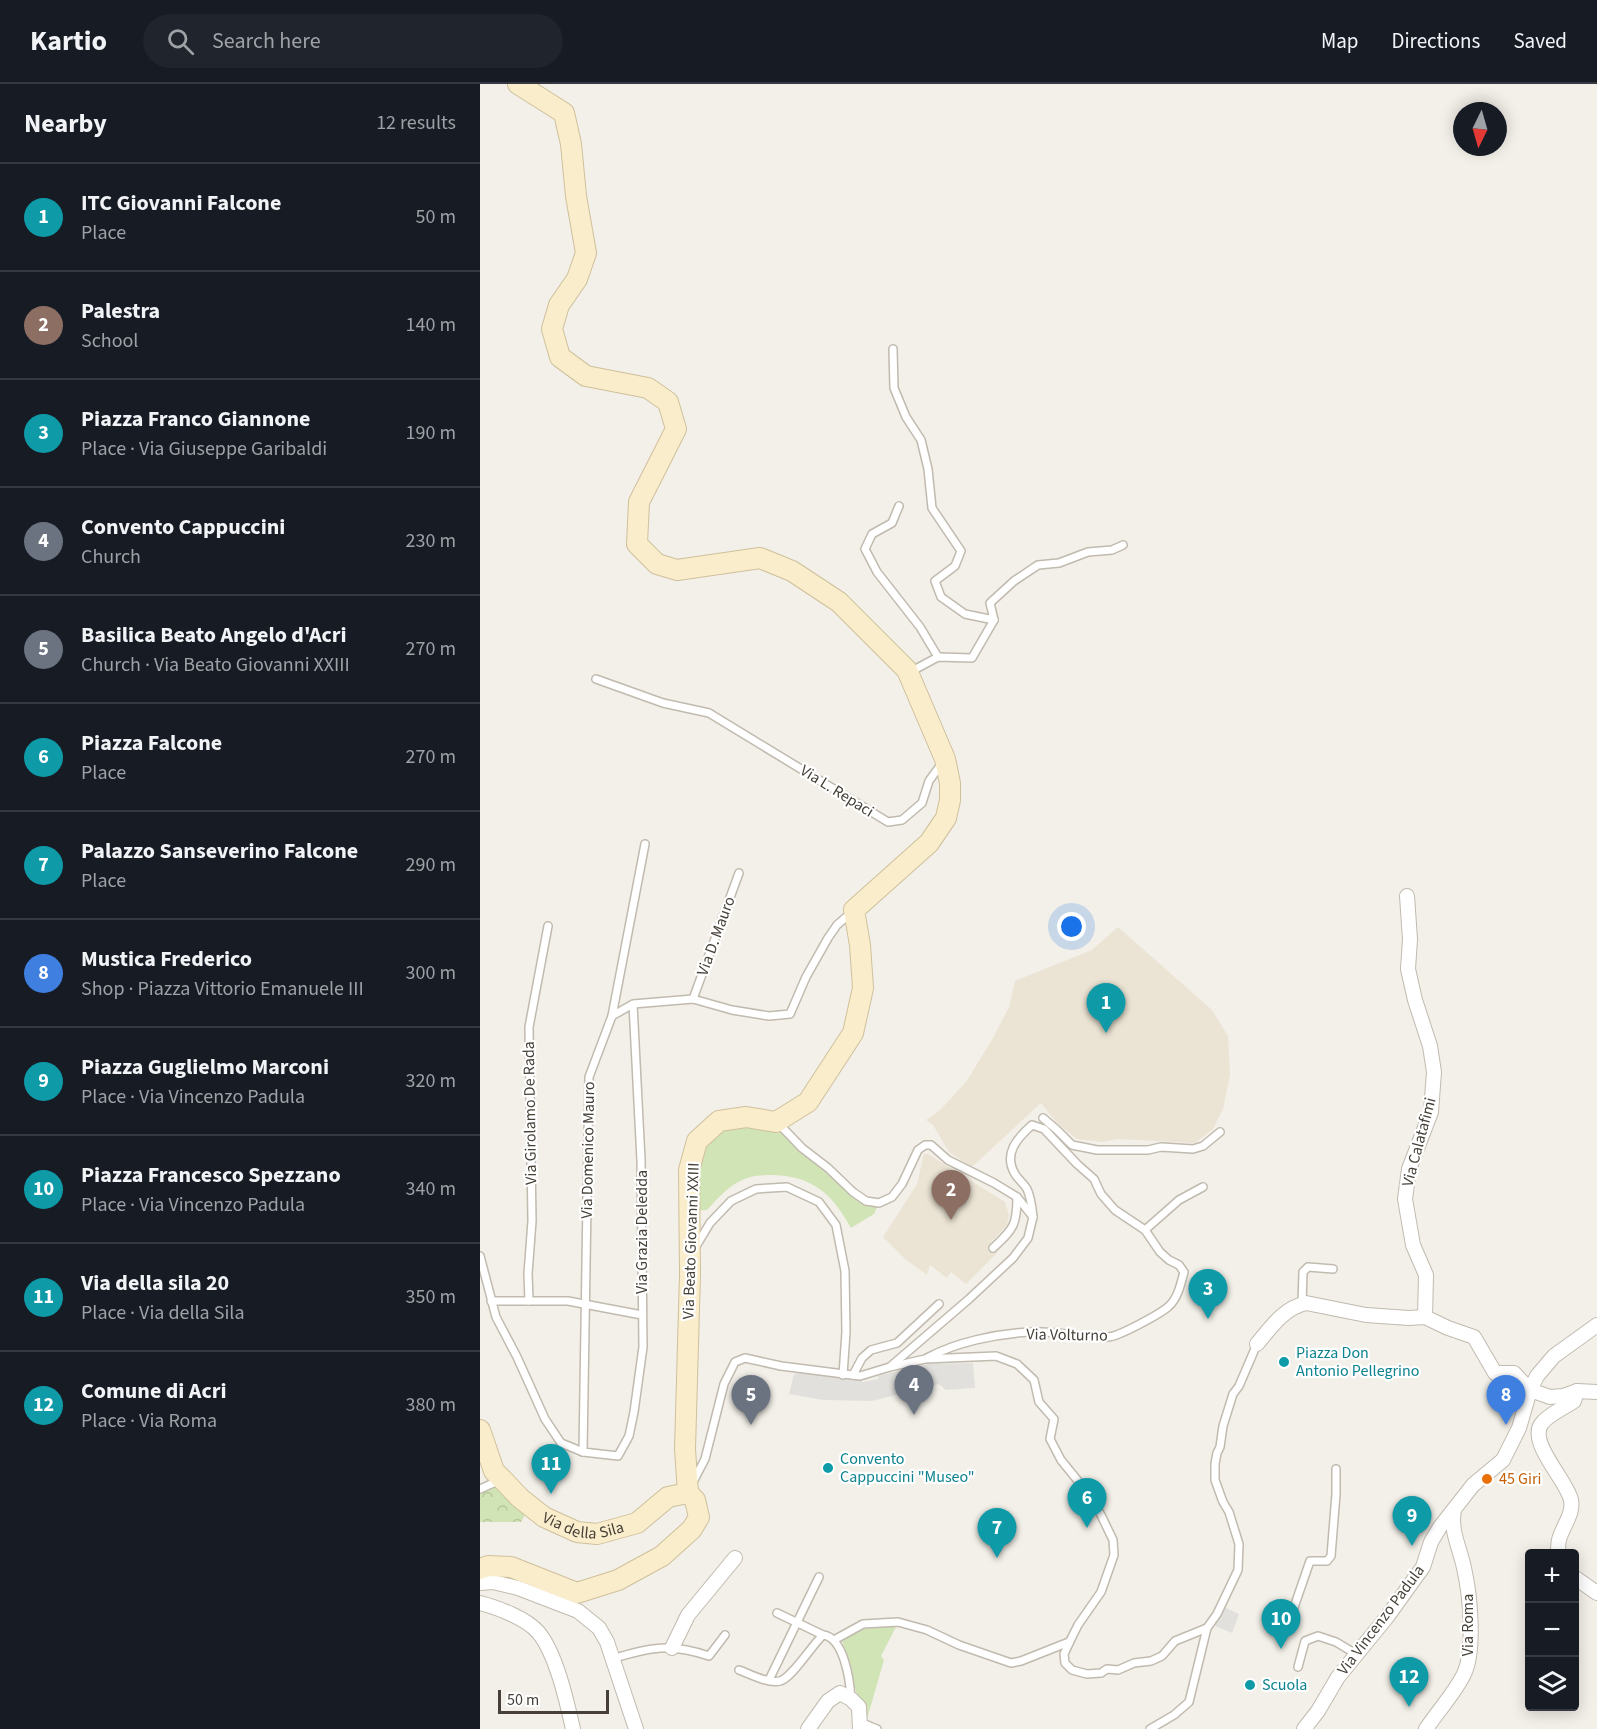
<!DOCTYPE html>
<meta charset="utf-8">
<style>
body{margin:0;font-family:"Source Sans 3",sans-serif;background:#20242c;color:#f1f3f6}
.controls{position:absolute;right:18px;bottom:18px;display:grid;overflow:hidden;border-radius:6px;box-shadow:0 3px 15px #0003}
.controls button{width:54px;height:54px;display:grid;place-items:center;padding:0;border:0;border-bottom:2px solid #363941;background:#171b24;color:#f1f3f6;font:30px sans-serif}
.compass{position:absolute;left:973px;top:18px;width:54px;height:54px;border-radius:50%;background:#171b24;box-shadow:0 3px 15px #0003;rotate:185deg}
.scale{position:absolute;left:18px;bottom:15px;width:111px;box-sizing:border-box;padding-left:6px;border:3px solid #464038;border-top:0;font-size:16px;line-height:21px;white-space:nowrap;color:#464038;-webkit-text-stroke:4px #fff;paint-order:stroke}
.you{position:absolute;left:592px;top:843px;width:21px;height:21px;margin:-15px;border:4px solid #fff;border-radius:50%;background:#1a73e8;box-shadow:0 0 0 9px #1a73e833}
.badge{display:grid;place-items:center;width:39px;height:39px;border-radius:50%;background:#e93f2a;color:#fff;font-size:20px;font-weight:700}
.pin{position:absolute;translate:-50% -50px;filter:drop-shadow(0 2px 3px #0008)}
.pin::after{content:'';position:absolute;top:32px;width:21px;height:18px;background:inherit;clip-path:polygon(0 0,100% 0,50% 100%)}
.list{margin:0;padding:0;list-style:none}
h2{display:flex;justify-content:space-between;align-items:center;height:78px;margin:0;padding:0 24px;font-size:26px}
h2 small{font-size:20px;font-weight:400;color:#9ea1a6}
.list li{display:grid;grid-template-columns:39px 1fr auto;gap:18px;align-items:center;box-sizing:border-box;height:108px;padding:0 24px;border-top:2px solid #363941}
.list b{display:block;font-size:22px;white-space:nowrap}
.list p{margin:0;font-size:20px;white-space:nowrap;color:#9ea1a6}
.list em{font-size:20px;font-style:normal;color:#9ea1a6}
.icon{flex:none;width:33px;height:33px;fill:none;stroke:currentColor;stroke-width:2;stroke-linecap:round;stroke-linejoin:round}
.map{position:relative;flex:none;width:1117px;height:1645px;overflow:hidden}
header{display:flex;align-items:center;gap:36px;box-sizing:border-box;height:84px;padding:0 30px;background:#171b24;border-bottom:2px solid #363941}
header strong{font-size:28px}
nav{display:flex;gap:33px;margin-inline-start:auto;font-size:21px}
.search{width:420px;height:54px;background:#20242c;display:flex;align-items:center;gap:15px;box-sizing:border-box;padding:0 21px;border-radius:33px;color:#9ea1a6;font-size:22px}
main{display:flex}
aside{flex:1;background:#171b24}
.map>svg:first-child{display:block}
</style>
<header>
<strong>Kartio</strong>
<div class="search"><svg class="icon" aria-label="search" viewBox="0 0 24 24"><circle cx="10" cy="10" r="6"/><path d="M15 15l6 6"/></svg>Search here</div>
<nav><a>Map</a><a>Directions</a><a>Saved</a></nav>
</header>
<main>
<aside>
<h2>Nearby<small>12 results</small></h2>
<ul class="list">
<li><span class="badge" style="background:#0f9aa8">1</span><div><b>ITC Giovanni Falcone</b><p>Place</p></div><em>50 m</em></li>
<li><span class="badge" style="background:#8d6e63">2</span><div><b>Palestra</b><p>School</p></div><em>140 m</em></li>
<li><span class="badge" style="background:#0f9aa8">3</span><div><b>Piazza Franco Giannone</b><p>Place · Via Giuseppe Garibaldi</p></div><em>190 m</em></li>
<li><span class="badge" style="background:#6b7280">4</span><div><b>Convento Cappuccini</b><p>Church</p></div><em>230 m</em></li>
<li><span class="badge" style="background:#6b7280">5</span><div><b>Basilica Beato Angelo d'Acri</b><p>Church · Via Beato Giovanni XXIII</p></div><em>270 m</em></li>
<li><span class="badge" style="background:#0f9aa8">6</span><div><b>Piazza Falcone</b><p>Place</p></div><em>270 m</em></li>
<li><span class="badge" style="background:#0f9aa8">7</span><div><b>Palazzo Sanseverino Falcone</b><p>Place</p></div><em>290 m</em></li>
<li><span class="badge" style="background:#3f7fe0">8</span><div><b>Mustica Frederico</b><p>Shop · Piazza Vittorio Emanuele III</p></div><em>300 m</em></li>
<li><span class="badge" style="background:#0f9aa8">9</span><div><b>Piazza Guglielmo Marconi</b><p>Place · Via Vincenzo Padula</p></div><em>320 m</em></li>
<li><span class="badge" style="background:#0f9aa8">10</span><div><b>Piazza Francesco Spezzano</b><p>Place · Via Vincenzo Padula</p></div><em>340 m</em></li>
<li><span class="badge" style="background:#0f9aa8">11</span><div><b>Via della sila 20</b><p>Place · Via della Sila</p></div><em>350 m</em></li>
<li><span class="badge" style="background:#0f9aa8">12</span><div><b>Comune di Acri</b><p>Place · Via Roma</p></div><em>380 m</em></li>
</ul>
</aside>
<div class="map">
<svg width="1117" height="1645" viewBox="0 0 1117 1645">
<defs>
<pattern id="forest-crowns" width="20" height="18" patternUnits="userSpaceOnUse" patternTransform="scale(1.5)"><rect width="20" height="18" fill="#d1e4b5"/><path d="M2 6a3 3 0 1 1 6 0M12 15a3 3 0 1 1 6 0" fill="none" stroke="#b5c59c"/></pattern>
</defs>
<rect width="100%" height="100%" fill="#f3f0e9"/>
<g fill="#ebe4d4">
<path d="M 638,843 L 732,926 L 748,952 L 750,991 L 743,1025 L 733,1045 L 715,1059 L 637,1055 L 623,1058 L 597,1055 L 577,1039 L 561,1019 L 492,1083 L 469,1068 L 453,1041 L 446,1036 L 460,1026 L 486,998 L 513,954 L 529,923 L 535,897 L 612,866 Z"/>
<path d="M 444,1070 L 448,1070 L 525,1118 L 529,1131 L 527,1141 L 510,1159 L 517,1169 L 486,1200 L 471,1188 L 467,1194 L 450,1181 L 447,1191 L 425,1175 L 403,1153 L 437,1100 Z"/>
</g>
<g fill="#d1e4b5">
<path d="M 239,1037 L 296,1038 L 373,1108 L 399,1119 L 394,1130 L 371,1144 C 352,1110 334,1093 294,1091 C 285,1091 275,1091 267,1094 C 250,1100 238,1114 227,1126 L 209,1127 L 209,1086 Z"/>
<path d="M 417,1541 L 401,1572 L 404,1576 L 387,1635 L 383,1633 L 362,1556 L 384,1545 Z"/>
</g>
<path fill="url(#forest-crowns)" d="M 22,1395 L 50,1422 L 41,1438 L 0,1438 L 0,1405 Z"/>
<g fill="#e2e0dd">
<path d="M 493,1279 L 495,1304 L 466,1306 L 459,1300 L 392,1317 L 343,1316 L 309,1310 L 314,1290 L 321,1289 L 381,1296 L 383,1298 L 398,1295 L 398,1292 L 448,1280 Z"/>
<path d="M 744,1523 L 759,1530 L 752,1549 L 735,1542 Z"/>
</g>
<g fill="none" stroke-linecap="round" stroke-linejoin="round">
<g stroke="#c1baaf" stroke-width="10">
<g id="lane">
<path d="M 413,265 L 414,304 L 426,333 L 441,356 L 448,385 L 452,424 L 481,467 L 475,482 L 455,497 L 461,513 L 485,530 L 514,536"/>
<path d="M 419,422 L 412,439 L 392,450 L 385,465 L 397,488 L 440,543 L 458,573"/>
<path d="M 430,588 L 458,573 L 492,574 L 514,536 L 510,519 L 534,497 L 558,481 L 579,479 L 608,468 L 632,466 L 643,461"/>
<path d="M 116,595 L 183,619 L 229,629 L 408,738 L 422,736 L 442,719 L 449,697 L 462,679"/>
<path d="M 213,915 L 259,789"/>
<path d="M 153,920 L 161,1076 L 163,1263 L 154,1328 L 149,1352 L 138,1372 L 103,1368 L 109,993 L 132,932 L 153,920 L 213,915 L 252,926 L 289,932 L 310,930 L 326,893 L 348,854 L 357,841 L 372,828"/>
<path d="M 132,932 L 165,760"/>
<path d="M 563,1034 L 577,1046 L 592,1061 L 617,1066 L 668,1066 L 681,1063 L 713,1065 L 723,1062 L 740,1048"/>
<path d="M 298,1039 L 322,1064 L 348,1084 L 373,1108 L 386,1117 L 399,1119 L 412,1113 L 422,1100 L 438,1066 L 445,1061 L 451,1061 L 468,1076 L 514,1099 L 537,1113 L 553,1133 L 548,1154 L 533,1174 L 489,1215 L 411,1282"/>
<path d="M 665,1146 L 699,1116 L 723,1103"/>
<path d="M 215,1164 L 230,1139 L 251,1117 L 276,1105 L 307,1103 L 339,1118 L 356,1141 L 365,1187 L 366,1248 L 363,1291"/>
<path d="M 513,1164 C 533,1145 537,1142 537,1113"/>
<path d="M 0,1172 L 16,1233 L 37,1273 L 65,1335 L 81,1359 L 103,1368"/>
<path d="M 11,1217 L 88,1217 L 162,1231"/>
<path d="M 49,1217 L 48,1190 L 52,1137 L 49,943 L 68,842"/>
<path d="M 822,1220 L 823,1188 L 828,1183 L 853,1185"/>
<path d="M 447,1274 C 476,1258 516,1250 549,1248 C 576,1246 602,1255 628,1253 C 638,1253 682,1229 689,1222 C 698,1214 701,1199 704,1188 L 699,1181 L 689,1176 L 680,1168 L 665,1146 L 635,1126 L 621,1110 L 614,1095 L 597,1080 L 564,1045 L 552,1041 C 537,1054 523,1070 535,1090 C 538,1095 544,1100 547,1105 C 551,1114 552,1123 553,1133"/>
<path d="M 373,1291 L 382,1274 L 391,1266 L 417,1259 L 459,1220"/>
<path d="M 213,1398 L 225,1375 L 244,1300 L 255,1278 L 265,1274 L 301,1282 L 380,1292 L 410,1283 L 445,1275 L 516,1272 L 537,1280 L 554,1296 L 559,1318 L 574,1335 L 570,1355 L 581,1376 L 607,1408 L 621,1431 L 633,1456 L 634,1471 L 621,1508 L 598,1541 L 592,1553 L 584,1570 L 585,1579 L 592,1586 L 607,1590 L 621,1589 L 627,1585 L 638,1586 L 654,1579 L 671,1577 L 682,1572 L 695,1557 L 727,1544 L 737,1530 L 758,1486 L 759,1460 L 749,1428 L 743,1418 L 735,1396 L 735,1380 L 737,1369 L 740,1363 L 743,1342 L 753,1310 L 759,1302 L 777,1260"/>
<path d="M 0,1405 L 20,1396"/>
<path d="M 297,1529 L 343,1551"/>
<path d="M 811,1532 L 830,1477 L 847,1477 L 851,1472 L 856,1410 L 856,1385"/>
<path d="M 354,1556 L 383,1540 L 418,1538 L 447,1546 L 479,1561 L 531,1579 L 541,1577 L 589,1558"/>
<path d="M 132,1575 C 170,1563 191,1559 229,1572 L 245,1551"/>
<path d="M 818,1583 L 825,1557 L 838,1552 L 856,1558 L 876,1570"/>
<path d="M 259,1586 C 270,1590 288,1600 300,1597 C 312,1594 332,1561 343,1551 C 364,1553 370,1597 371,1615"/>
<path d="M 289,1596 L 339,1493"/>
<path d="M 380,1638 L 397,1645"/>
<path d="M 670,1645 L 694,1631 L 709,1618 L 727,1544"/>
</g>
</g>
<g stroke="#c1baaf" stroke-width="16">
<g id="street">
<path d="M 927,812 L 930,855 L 928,885 L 935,916 L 950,962 L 954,988 L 951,1028 L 929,1085 L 925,1115 L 933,1161 L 946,1191 L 945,1233"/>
<path d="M 777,1260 C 791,1243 804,1224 826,1219 L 886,1231 L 929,1234 L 945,1233 L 968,1244 L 994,1253 L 1015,1289 L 1034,1289 L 1050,1306 L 1070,1313 L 1083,1312 L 1097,1307 L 1117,1308"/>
<path d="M 1078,1470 C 1078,1465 1078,1460 1079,1456 C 1082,1443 1094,1430 1091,1416 C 1087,1396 1045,1356 1063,1338 C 1071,1329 1084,1324 1094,1317 L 1097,1307"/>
<path d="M 1094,1493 L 1117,1509"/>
<path d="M 0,1499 L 13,1498 L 38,1504 L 98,1527 L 119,1544 L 127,1558 L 156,1645"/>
<path d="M 0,1519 C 17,1523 47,1535 58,1548 C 76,1569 87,1618 93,1645"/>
<path d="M 192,1564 L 208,1531 L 255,1474"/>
<path d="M 328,1645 L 348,1617 L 360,1609 L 371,1615 L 379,1623 L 380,1645"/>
<path d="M 824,1645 L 838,1627 L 858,1593 L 907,1533 L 943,1483 L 951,1458 L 960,1443 L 993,1401 L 1023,1376 L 1039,1344 L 1050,1306 L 1057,1292 L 1074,1272 L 1117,1241"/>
<path d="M 946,1645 C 958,1627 973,1611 983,1592 C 996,1568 990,1510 984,1484 C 980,1464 970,1447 974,1426"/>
</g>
</g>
<g stroke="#cfc09c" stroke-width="22">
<g id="secondary">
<path d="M 38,0 L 84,29 L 91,60 L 96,112 L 106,169 L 97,195 L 79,221 L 72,245 L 80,273 L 106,292 L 168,304 L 188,318 L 196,345 L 159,418 L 157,460 L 177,480 L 197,486 L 280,474 L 312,487 L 359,518 L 427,586 L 465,675 L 470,699 L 470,716 L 466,734 L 449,759 L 374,826 L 380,861 L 383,904 L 373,949 L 328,1018 L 296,1038 L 266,1033 L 239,1037 L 217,1057 L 209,1086 L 210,1190 L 205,1365 L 208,1409"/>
<path id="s1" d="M 0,1346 L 14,1387 L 22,1395 L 40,1414 L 64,1433 L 97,1448 L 117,1450 L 157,1439 L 188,1413 L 208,1409"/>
<path d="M 0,1485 L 8,1482 L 31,1483 L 97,1509 L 138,1496 L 182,1472 L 212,1445 L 219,1433 L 215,1416 L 208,1409"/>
</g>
</g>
<use href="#lane" stroke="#fff" stroke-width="7"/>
<use href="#street" stroke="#fff" stroke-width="14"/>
<use href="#secondary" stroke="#faedcc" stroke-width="20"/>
</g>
<g fill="#0f9aa8" stroke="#fff" stroke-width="2">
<circle cx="804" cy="1278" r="6"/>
<circle cx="348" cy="1384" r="6"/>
<circle cx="770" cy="1601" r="6"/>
</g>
<circle fill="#e8710a" stroke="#fff" stroke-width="2" cx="1007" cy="1395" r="6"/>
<g text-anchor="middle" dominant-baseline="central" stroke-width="4.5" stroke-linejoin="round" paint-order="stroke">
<g font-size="16" fill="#464038" stroke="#fff">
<text transform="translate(357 707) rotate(32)">Via L. Repaci</text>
<text transform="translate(236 852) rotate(-70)">Via D. Mauro</text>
<text transform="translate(50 1029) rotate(-91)">Via Girolamo De Rada</text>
<text transform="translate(939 1058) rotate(-75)">Via Calatafimi</text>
<text transform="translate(108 1066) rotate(-89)">Via Domenico Mauro</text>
<text transform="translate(162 1148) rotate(-90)">Via Grazia Deledda</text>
<text transform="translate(211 1157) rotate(-88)">Via Beato Giovanni XXIII</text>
<text transform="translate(587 1251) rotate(1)">Via Volturno</text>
<text stroke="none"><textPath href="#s1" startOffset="153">Via della Sila</textPath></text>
<text transform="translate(901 1536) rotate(-53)">Via Vincenzo Padula</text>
<text transform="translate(988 1541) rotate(-90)">Via Roma</text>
</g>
<g font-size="16" fill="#0d838f" stroke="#fff" text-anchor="start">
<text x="816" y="1269">Piazza Don<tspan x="816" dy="18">Antonio Pellegrino</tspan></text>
<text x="360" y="1375">Convento<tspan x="360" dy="18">Cappuccini "Museo"</tspan></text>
<text x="782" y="1601">Scuola</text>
</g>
<g font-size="16" fill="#c56008" stroke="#fff" text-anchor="start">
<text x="1019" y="1395">45 Giri</text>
</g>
</g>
</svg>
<div class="controls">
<button>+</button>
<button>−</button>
<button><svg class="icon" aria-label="layers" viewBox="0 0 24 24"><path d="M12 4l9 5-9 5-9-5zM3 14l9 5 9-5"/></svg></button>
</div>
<svg class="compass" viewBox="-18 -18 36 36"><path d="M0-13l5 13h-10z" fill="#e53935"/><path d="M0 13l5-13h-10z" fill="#9ea1a6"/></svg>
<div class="scale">50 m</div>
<div class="you"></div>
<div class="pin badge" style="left:626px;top:949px;background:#0f9aa8">1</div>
<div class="pin badge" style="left:471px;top:1136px;background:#8d6e63">2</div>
<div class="pin badge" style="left:728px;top:1235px;background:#0f9aa8">3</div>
<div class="pin badge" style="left:434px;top:1331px;background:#6b7280">4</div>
<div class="pin badge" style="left:271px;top:1341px;background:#6b7280">5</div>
<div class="pin badge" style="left:607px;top:1444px;background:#0f9aa8">6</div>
<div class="pin badge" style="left:517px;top:1474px;background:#0f9aa8">7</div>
<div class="pin badge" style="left:1026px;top:1341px;background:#3f7fe0">8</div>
<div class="pin badge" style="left:932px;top:1462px;background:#0f9aa8">9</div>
<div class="pin badge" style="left:801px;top:1565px;background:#0f9aa8">10</div>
<div class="pin badge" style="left:71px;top:1410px;background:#0f9aa8">11</div>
<div class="pin badge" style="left:929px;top:1623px;background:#0f9aa8">12</div>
</div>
</main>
